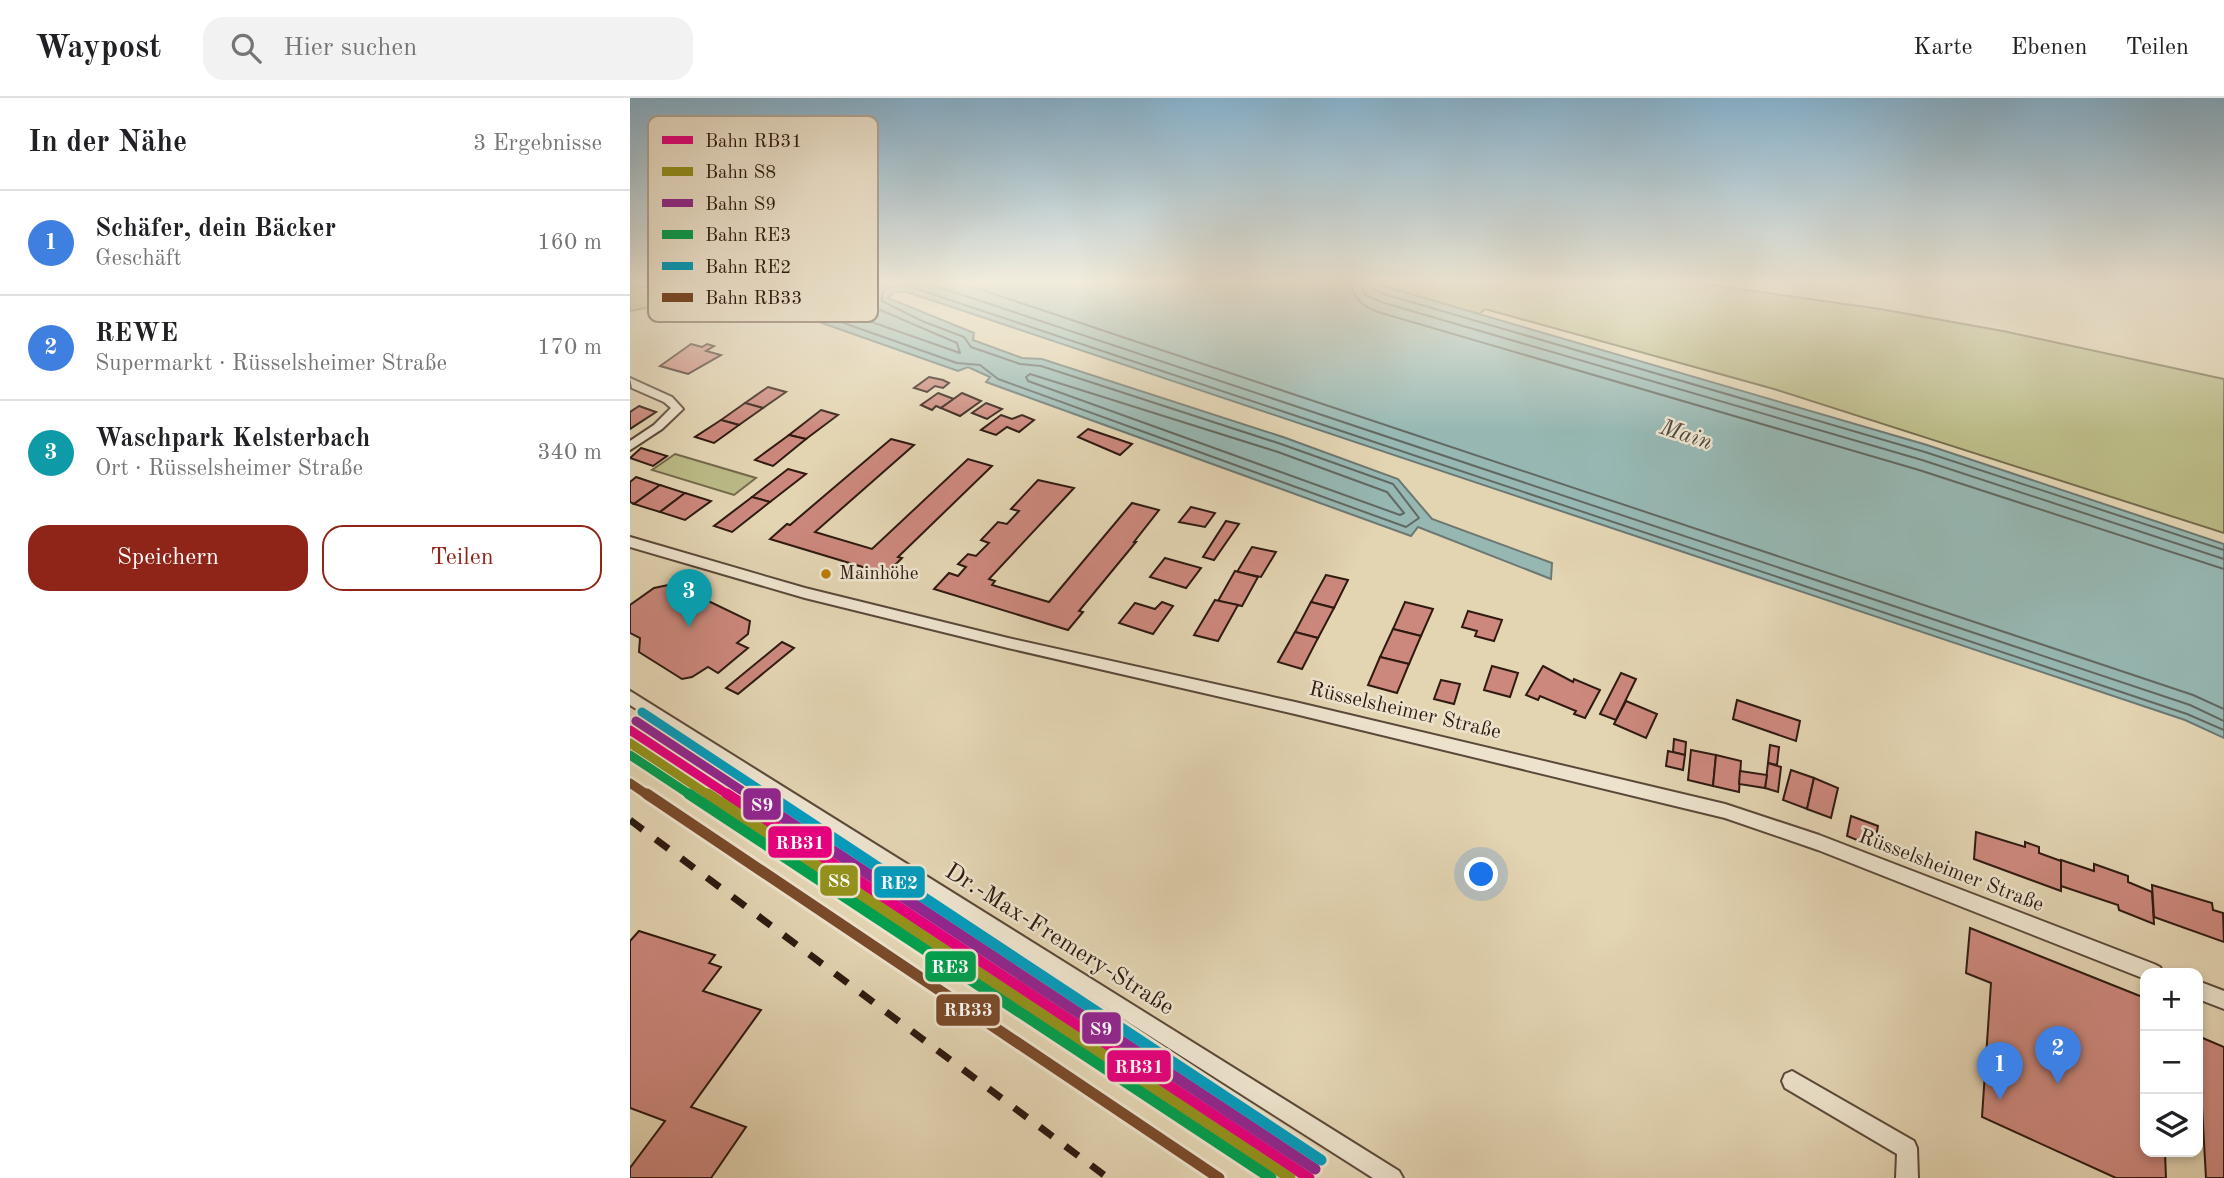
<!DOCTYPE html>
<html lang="de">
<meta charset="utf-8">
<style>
body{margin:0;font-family:"Old Standard TT",serif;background:#f2f2f2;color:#202124}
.controls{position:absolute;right:21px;bottom:21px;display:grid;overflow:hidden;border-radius:14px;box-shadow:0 4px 10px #0003}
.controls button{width:63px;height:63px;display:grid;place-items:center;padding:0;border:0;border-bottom:2px solid #e0e0e0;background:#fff;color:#202124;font:35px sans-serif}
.you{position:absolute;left:852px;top:777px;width:24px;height:24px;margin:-18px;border:5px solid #fff;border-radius:50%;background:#1a73e8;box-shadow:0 0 0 10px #1a73e833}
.badge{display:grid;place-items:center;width:46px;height:46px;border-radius:50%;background:#8f2418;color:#fff;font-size:23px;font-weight:700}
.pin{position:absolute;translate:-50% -58px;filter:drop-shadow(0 2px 4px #0008)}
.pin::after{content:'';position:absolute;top:37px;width:24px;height:21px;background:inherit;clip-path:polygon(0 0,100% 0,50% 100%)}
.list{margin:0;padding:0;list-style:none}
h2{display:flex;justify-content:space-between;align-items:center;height:91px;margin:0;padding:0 28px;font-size:30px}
h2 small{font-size:23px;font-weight:400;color:#757577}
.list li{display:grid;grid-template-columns:46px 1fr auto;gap:21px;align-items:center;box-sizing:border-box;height:105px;padding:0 28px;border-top:2px solid #e0e0e0}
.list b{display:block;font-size:26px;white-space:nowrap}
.list p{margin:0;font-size:23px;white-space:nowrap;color:#757577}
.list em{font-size:23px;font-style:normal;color:#757577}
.actions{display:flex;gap:14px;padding:21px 28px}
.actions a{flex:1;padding:16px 0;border:2px solid #8f2418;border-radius:21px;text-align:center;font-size:24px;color:#8f2418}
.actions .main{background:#8f2418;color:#fff}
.icon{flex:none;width:38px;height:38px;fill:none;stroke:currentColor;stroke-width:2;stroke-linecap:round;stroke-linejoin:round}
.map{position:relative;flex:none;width:1594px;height:1080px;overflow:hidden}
header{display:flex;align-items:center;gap:42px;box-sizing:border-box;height:98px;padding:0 35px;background:#fff;border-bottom:2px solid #e0e0e0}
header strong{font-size:33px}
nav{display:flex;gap:38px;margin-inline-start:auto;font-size:24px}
.search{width:490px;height:63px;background:#f2f2f2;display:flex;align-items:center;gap:18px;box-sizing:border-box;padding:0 24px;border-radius:21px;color:#757577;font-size:26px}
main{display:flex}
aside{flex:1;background:#fff}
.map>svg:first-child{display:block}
</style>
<header>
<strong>Waypost</strong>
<div class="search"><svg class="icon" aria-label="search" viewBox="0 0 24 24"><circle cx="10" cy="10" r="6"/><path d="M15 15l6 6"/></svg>Hier suchen</div>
<nav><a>Karte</a><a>Ebenen</a><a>Teilen</a></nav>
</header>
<main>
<aside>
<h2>In der Nähe<small>3 Ergebnisse</small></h2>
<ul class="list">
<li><span class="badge" style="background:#3f7fe0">1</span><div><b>Schäfer, dein Bäcker</b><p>Geschäft</p></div><em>160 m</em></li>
<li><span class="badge" style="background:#3f7fe0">2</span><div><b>REWE</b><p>Supermarkt · Rüsselsheimer Straße</p></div><em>170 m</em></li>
<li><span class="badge" style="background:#0f9aa8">3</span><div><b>Waschpark Kelsterbach</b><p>Ort · Rüsselsheimer Straße</p></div><em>340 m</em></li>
</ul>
<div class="actions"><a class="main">Speichern</a><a>Teilen</a></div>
</aside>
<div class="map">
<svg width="1594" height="1080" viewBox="0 0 1594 1080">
<rect width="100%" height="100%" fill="#e3d4b2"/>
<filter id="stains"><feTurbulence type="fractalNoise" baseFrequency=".00286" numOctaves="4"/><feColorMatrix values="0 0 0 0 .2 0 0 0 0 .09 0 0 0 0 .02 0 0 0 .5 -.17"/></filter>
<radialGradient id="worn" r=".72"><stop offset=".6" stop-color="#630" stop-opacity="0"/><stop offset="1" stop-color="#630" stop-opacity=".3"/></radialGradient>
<g fill="#bbbb87" stroke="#746a4c" stroke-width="2">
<path d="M 736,183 L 1052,183 L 1250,211 L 1373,233 L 1594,281 L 1594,435 L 1144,291 L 855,211 L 849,216 Z"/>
<path d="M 0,187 L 32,191 L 46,198 L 34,206 L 0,213 Z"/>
<path d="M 45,356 L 126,380 L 104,397 L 22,372 Z"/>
</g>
<path fill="#96b7b2" stroke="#6c7872" stroke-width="2" d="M 73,183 L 736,183 L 1297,347 L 1594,446 L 1594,640 L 1555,622 L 277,194 L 264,194 L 258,200 L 344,235 L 343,242 L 392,260 L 412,261 L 653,339 L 768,381 L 802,421 L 922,465 L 921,481 L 788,429 L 781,438 L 356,284 L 360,279 L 338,269 L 328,273 Z"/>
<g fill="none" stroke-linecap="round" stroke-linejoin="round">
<g stroke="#626862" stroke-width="2">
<path d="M 95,183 L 327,265 L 350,267 L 368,281 L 776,429 L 789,420 L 763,386 L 651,346 L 411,268 L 390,266 L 341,249 L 334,239 L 292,223 L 252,203 L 252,195 L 258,189 L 278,188 L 1557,616 L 1594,632"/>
<path d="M 125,183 L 330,255 L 327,245 L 248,211 L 243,196 L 252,183"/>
<path d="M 155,183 L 229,208 L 232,206 L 232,194 L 237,183"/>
<path d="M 291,183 L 1560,607 L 1594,623"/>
<path d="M 325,183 L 1563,597 L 1594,611"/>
<path d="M 720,183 C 722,200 732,208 748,214 L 1289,372 L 1594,471"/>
<path d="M 730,183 L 735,197 L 751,204 L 1292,362 L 1594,461"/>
<path d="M 739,183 L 742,191 L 754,196 L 1295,354 L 1594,452"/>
<path d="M 400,276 L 648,354 L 757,394 L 774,415 L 770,417 L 398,283 L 396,279 Z"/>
</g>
</g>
<g fill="#cc887d" stroke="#2e1a11" stroke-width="2">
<path d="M 61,246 L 72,249 L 77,246 L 84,248 L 76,253 L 91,257 L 58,276 L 30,268 Z"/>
<path d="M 299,279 L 313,282 L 319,285 L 313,290 L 305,288 L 297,294 L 284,290 Z"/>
<path d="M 138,289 L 156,294 L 133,310 L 115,305 Z"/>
<path d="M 308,295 L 324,301 L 311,310 L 306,308 L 302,312 L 291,307 Z"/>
<path d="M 332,295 L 351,303 L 330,318 L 311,310 Z"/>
<path d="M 115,305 L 133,310 L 109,327 L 91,322 Z"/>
<path d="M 356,305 L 372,311 L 357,321 L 342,315 Z"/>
<path d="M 9,308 L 26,314 L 0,331 L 0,314 Z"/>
<path d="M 191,312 L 208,317 L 176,341 L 159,337 Z"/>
<path d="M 371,317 L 382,321 L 392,317 L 404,322 L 389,334 L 377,329 L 366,337 L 351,332 Z"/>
<path d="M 91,322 L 109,327 L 84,345 L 65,339 Z"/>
<path d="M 458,331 L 502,346 L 490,357 L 448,339 Z"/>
<path d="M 159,337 L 176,341 L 143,368 L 125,362 Z"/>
<path d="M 261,341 L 284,347 L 185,434 L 242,451 L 338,361 L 362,368 L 268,459 L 272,460 L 256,476 L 140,441 L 157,426 L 160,427 Z"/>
<path d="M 11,350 L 37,358 L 23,368 L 0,360 Z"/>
<path d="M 158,371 L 176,376 L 140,404 L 122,399 Z"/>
<path d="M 6,379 L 30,387 L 4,406 L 0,404 L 0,384 Z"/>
<path d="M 408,382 L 444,390 L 359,481 L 365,483 L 362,487 L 419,504 L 502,405 L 529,412 L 504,444 L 506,444 L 449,513 L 453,514 L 438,532 L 304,491 L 319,475 L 328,478 L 336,469 L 328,466 L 338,456 L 346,458 L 359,445 L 351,442 L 368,424 L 377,426 L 389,413 L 381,411 Z"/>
<path d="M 30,387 L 55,395 L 30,414 L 4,406 Z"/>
<path d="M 55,395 L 81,403 L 55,422 L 30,414 Z"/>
<path d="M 122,399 L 140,404 L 102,434 L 84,428 Z"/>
<path d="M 561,409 L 585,415 L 575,429 L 549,424 Z"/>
<path d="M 596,423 L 609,426 L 584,462 L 573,459 Z"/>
<path d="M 622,449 L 646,454 L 631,479 L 607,474 Z"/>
<path d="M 535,460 L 571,470 L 556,490 L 520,479 Z"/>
<path d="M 605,473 L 628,479 L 612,508 L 588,503 Z"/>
<path d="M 696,477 L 718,482 L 704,510 L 681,504 Z"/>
<path d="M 43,486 L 120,523 L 118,536 L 107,545 L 118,550 L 88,575 L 78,569 L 62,579 L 52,581 L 9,554 L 10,540 L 0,535 L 0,507 L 24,490 Z"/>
<path d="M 585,502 L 608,507 L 588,543 L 564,537 Z"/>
<path d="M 532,504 L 543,508 L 523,536 L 489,525 L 505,505 L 525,511 Z"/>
<path d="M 681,504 L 704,510 L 688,540 L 665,534 Z"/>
<path d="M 775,504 L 803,511 L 791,538 L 763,531 Z"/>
<path d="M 838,513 L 872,522 L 864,543 L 845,538 L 847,533 L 832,529 Z"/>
<path d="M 763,531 L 791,538 L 779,566 L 750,559 Z"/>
<path d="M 665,534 L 688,540 L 672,571 L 648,564 Z"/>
<path d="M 152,544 L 164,550 L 108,596 L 96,590 Z"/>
<path d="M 750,559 L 779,566 L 767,595 L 738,587 Z"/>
<path d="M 862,568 L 888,575 L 880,599 L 854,592 Z"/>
<path d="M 913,568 L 943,584 L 944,581 L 970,592 L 955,620 L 944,616 L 946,613 L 910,598 L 908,602 L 896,597 Z"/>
<path d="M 991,575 L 1006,581 L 986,622 L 970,616 Z"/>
<path d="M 811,582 L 830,586 L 824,606 L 804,601 Z"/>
<path d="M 1107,602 L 1170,623 L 1166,643 L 1103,621 Z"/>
<path d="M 996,603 L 1027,616 L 1016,640 L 984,626 Z"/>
<path d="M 1044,641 L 1056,644 L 1055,657 L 1043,654 Z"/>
<path d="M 1140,647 L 1149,649 L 1147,667 L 1138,665 Z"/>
<path d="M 1061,652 L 1086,657 L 1083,688 L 1058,682 Z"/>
<path d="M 1038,653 L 1055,657 L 1053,672 L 1036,668 Z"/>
<path d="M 1086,657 L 1111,663 L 1109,694 L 1083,688 Z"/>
<path d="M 1138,665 L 1151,669 L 1148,694 L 1135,690 Z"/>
<path d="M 1161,672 L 1184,680 L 1177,711 L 1153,702 Z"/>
<path d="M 1110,673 L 1137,677 L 1135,690 L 1109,686 Z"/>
<path d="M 1184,680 L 1208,690 L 1201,720 L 1177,711 Z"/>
<path d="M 1221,718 L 1248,728 L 1244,749 L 1217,738 Z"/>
<path d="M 1346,734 L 1395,749 L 1395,744 L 1409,749 L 1409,755 L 1431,763 L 1431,793 L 1344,761 Z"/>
<path d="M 1431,762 L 1464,773 L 1464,766 L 1498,778 L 1498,784 L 1522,794 L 1524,826 L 1489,812 L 1488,807 L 1431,788 Z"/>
<path d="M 1522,787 L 1582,805 L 1583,812 L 1593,815 L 1594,844 L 1524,819 Z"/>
<path d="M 1340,830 L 1515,900 L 1515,1054 L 1535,1054 L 1536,1080 L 1486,1080 L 1352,1019 L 1361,885 L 1336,875 Z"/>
<path d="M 9,833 L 85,857 L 79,865 L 91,869 L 73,893 L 131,912 L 61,1009 L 116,1029 L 81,1080 L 0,1080 L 0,1070 L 35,1023 L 0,1010 L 0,843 Z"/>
<path d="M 1568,938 L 1594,949 L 1594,1080 L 1576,1080 Z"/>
</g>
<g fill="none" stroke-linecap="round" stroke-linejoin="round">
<g stroke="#5b4839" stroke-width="4">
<g id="street">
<path d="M 0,280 L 42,299 L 53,311 L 32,331 L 0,352 L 0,343 L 24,327 L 41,310 L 34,304 L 2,290 Z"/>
<path d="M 0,439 L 175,490 L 378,540 L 665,604 L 1095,706 L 1189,737 L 1524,866 L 1530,869 L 1533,875 L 1515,875 L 1515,881 L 1188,752 L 1095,720 L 665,616 L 378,550 L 175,500 L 0,449 Z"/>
<path d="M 0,593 L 769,1073 L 773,1080 L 743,1080 L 0,607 Z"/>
<path d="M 1568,883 L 1594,893 L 1594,911 L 1568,901 Z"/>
<path d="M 1162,973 L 1284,1043 L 1287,1050 L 1288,1080 L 1266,1080 L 1267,1056 L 1155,990 L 1152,983 L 1155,976 Z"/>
</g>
</g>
<use href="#street" fill="#ede3cd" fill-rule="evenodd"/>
<path stroke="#2e1a11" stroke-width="7" stroke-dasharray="16 16" stroke-linecap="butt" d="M 0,722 L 478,1080"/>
<g stroke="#ede3cd" stroke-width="14">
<path id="rail-1-far1" d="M 0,632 L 100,698"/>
</g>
<g stroke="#ede3cd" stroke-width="17">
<path id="rail-1" d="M 97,696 L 679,1080"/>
</g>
<g stroke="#ede3cd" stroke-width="14">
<path id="rail-2-far1" d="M 0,645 L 80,698"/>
</g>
<g stroke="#ede3cd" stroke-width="17">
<path id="rail-2" d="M 78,696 L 660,1080"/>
</g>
<g stroke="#ede3cd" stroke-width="14">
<path id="rail-3-far1" d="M 6,623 L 120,698"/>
</g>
<g stroke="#ede3cd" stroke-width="17">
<path id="rail-3" d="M 117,696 L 685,1071"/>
</g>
<g stroke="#ede3cd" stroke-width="14">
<path id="rail-4-far1" d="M 0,657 L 62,698"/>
</g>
<g stroke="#ede3cd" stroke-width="17">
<path id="rail-4" d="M 59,696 L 641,1080"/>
</g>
<g stroke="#ede3cd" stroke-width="14">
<path id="rail-5-far1" d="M 12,614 L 139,698"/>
</g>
<g stroke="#ede3cd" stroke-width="17">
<path id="rail-5" d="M 137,696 L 691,1062"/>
</g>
<g stroke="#ede3cd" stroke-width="14">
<path id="rail-6-far1" d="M 0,685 L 19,698"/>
</g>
<g stroke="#ede3cd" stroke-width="17">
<path id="rail-6" d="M 17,696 L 589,1080"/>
</g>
<use href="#rail-1-far1" stroke="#e5007d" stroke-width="9"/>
<use href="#rail-1" stroke="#e5007d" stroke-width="11"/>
<use href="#rail-2-far1" stroke="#93901c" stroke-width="9"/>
<use href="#rail-2" stroke="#93901c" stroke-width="11"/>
<use href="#rail-3-far1" stroke="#91268f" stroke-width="9"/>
<use href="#rail-3" stroke="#91268f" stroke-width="11"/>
<use href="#rail-4-far1" stroke="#029f4e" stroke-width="9"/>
<use href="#rail-4" stroke="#029f4e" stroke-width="11"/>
<use href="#rail-5-far1" stroke="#059bbb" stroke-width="9"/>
<use href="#rail-5" stroke="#059bbb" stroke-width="11"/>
<use href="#rail-6-far1" stroke="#7a4b2a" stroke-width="9"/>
<use href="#rail-6" stroke="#7a4b2a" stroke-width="11"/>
</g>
<linearGradient id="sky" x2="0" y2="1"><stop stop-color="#87b5d2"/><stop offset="0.55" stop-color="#f2ecdc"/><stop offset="1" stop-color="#f2ecdc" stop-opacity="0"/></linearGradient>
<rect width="1594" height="334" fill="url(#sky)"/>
<circle fill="#bb7c05" stroke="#ede3cd" stroke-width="2.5" cx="196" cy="476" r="6"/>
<g text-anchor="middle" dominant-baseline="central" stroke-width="5" stroke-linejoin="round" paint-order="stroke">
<g font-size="19" fill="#2e1a11" stroke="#ede3cd" text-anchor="start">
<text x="209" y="476">Mainhöhe</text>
</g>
<g font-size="21" fill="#2e1a11" stroke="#ede3cd">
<text transform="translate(775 613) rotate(13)">Rüsselsheimer Straße</text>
<text transform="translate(1321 773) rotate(21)">Rüsselsheimer Straße</text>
</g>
<g font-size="23" font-style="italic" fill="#4d4941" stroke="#ede3cd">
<text transform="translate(1056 337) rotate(18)">Main</text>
</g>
<g font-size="24" fill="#2e1a11" stroke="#ede3cd">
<text transform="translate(429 842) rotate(32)">Dr.-Max-Fremery-Straße</text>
</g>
</g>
<rect x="18" y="18" width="230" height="206" rx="10" fill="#ede3cd" stroke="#b4a795" stroke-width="2"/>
<rect x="32" y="38" width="31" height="8" fill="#e5007d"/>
<rect x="32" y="69" width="31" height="9" fill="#93901c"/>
<rect x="32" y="101" width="31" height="8" fill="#91268f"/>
<rect x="32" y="132" width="31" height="9" fill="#029f4e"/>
<rect x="32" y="164" width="31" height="8" fill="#059bbb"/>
<rect x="32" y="195" width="31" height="9" fill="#7a4b2a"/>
<g font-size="19" fill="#2e1a11">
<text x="75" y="49">Bahn RB31</text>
<text x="75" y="80">Bahn S8</text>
<text x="75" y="112">Bahn S9</text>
<text x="75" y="143">Bahn RE3</text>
<text x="75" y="175">Bahn RE2</text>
<text x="75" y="206">Bahn RB33</text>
</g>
<g stroke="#ede3cd" stroke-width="2.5">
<rect x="112" y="689" width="40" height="34" rx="7" fill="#91268f"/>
<rect x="137" y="727" width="66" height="34" rx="7" fill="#e5007d"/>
<rect x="189" y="766" width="40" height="33" rx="7" fill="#93901c"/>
<rect x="243" y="767" width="53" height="34" rx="7" fill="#059bbb"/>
<rect x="294" y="852" width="53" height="33" rx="7" fill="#029f4e"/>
<rect x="305" y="895" width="66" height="34" rx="7" fill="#7a4b2a"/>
<rect x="451" y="913" width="41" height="34" rx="7" fill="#91268f"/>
<rect x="476" y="951" width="66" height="34" rx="7" fill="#e5007d"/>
</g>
<g font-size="19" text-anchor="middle" font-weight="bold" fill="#fff">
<text x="132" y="713">S9</text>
<text x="170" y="751">RB31</text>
<text x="209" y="789">S8</text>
<text x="269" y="791">RE2</text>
<text x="320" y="875">RE3</text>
<text x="338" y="918">RB33</text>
<text x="471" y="937">S9</text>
<text x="509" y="975">RB31</text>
</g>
<rect width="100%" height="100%" filter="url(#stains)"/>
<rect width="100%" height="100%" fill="url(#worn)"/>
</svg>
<div class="controls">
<button>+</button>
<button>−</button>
<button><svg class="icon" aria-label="layers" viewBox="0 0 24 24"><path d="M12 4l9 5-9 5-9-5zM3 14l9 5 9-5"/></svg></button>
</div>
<div class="you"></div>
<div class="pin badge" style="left:1370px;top:1002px;background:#3f7fe0">1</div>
<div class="pin badge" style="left:1428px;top:986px;background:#3f7fe0">2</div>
<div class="pin badge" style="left:59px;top:529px;background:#0f9aa8">3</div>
</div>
</main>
